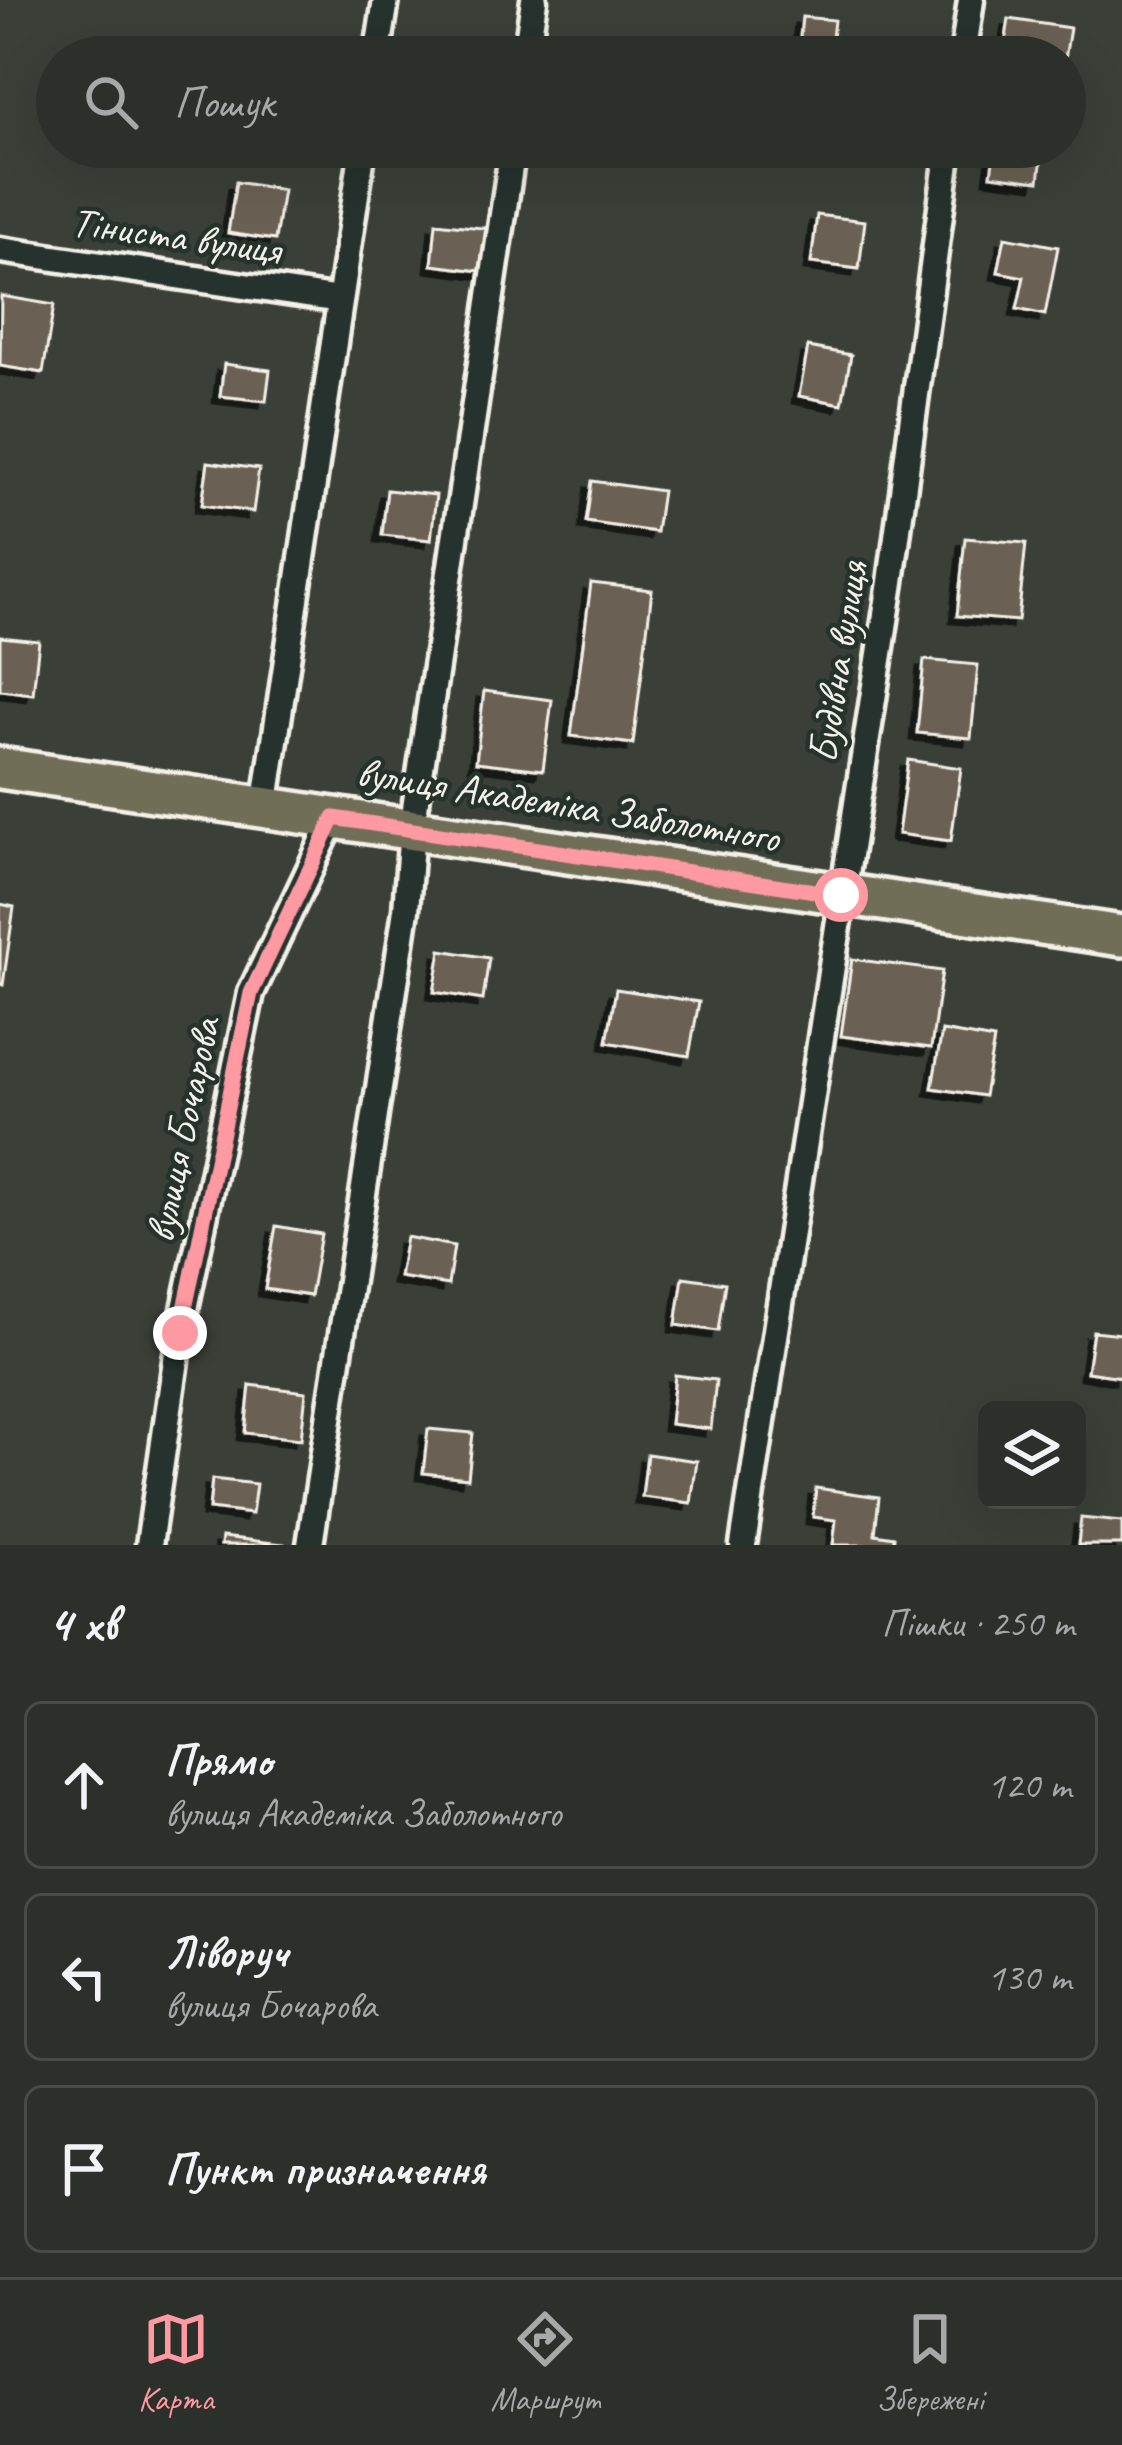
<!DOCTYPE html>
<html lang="uk">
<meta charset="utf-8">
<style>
body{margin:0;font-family:Caveat,sans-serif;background:#343832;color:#f1f3f6}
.controls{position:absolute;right:36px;bottom:36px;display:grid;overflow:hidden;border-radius:18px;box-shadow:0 12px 48px #0002}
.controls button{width:108px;height:108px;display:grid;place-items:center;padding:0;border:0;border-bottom:3px solid #484b47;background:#2c302a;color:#f1f3f6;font:60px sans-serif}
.stop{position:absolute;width:36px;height:36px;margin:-27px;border:9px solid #ff9aa2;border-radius:50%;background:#fff}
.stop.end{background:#ff9aa2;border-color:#fff;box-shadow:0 3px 12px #0008}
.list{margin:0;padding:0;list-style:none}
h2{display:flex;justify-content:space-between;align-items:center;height:156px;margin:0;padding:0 48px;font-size:51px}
h2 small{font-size:39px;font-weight:400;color:#a6a9a8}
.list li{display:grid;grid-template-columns:78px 1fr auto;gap:36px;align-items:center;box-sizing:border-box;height:168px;margin:0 24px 24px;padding:0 24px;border:3px solid #484b47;border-radius:18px}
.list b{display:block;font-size:45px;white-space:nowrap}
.list p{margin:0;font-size:39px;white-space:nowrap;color:#a6a9a8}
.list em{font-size:39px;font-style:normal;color:#a6a9a8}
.icon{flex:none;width:66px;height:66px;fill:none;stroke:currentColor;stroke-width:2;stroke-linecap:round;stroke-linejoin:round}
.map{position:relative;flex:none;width:1122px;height:1545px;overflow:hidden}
.search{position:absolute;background:#2c302a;box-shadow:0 12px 48px #0002;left:36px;right:36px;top:36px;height:132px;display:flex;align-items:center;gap:30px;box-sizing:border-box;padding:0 42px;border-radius:66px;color:#a6a9a8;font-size:45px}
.sheet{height:732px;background:#2c302a}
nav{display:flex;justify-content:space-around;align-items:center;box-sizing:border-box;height:168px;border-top:3px solid #484b47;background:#2c302a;font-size:33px;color:#a6a9a8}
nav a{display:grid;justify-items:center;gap:6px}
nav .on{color:#ff9aa2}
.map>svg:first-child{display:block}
</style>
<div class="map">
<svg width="1122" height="1545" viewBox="0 0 1122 1545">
<defs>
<filter id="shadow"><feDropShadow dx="-7" dy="7" stdDeviation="0" flood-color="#0009"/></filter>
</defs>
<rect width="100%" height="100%" fill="#3a4038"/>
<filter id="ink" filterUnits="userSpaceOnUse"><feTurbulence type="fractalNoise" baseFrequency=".00833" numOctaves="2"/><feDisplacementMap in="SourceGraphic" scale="24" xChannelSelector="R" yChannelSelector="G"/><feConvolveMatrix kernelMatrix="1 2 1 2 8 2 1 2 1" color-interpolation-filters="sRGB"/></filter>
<g filter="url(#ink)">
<g fill="#6a6052" stroke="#f4f1e8" stroke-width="3" filter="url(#shadow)">
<path d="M 802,17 L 834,20 L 830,57 L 798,57 Z"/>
<path d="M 1009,19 L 1070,28 L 1065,59 L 1003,57 Z"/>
<path d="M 995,147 L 1043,147 L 1039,181 L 991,175 Z"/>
<path d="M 236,182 L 283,190 L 275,240 L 228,233 Z"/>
<path d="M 817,215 L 865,221 L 859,269 L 811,263 Z"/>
<path d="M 436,223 L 492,229 L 488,272 L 432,265 Z"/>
<path d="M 1005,237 L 1058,247 L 1045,315 L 1017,309 L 1024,277 L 998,272 Z"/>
<path d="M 1,296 L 54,305 L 43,373 L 0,366 Z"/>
<path d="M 808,347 L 851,355 L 842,404 L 799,396 Z"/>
<path d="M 224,364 L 270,370 L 266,401 L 220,396 Z"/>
<path d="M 208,462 L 259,469 L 253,512 L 202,505 Z"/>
<path d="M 592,481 L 662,491 L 656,532 L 586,522 Z"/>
<path d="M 387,490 L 436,495 L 431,540 L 382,535 Z"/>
<path d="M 965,538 L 1026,543 L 1018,621 L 957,616 Z"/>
<path d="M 591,583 L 652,590 L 633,744 L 571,736 Z"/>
<path d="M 0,637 L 39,641 L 33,694 L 0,690 Z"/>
<path d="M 924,660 L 978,665 L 971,738 L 917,733 Z"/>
<path d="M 484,691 L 552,700 L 543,770 L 476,762 Z"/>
<path d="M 908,760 L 961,768 L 951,841 L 898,834 Z"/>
<path d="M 0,904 L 14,907 L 3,985 L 0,984 Z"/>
<path d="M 441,950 L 489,958 L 483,1000 L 434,992 Z"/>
<path d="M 852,959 L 942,971 L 931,1048 L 841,1036 Z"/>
<path d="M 616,989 L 699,1002 L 689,1056 L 607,1042 Z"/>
<path d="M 942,1031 L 994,1040 L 984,1096 L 932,1088 Z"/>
<path d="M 276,1226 L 321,1234 L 310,1296 L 265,1289 Z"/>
<path d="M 406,1237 L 454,1246 L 448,1285 L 399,1277 Z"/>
<path d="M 683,1277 L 725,1283 L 718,1331 L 676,1325 Z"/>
<path d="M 1093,1331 L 1122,1334 L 1122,1377 L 1087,1372 Z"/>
<path d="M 675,1375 L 716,1380 L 711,1429 L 670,1424 Z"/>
<path d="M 250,1385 L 306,1392 L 301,1439 L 245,1433 Z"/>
<path d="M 428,1429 L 473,1433 L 468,1478 L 423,1473 Z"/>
<path d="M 647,1454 L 697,1461 L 691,1503 L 642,1497 Z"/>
<path d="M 212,1479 L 256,1484 L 252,1514 L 209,1509 Z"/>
<path d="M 816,1488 L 879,1497 L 875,1534 L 894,1537 L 893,1545 L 833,1545 L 836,1520 L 813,1517 Z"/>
<path d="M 1081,1518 L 1122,1522 L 1122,1545 L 1078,1545 Z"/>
<path d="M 222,1537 L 284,1544 L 284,1545 L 221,1545 Z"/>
</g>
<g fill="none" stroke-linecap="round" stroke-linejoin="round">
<g stroke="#f4f1e8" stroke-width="33">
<g id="minor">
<path d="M 377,57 L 386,0"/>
<path d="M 526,57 L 534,0"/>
<path d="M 963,57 L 971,0"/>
<path d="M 0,250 L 340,300"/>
<path d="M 265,808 L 363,147"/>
<path d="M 149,1545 L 180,1333 L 251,993 L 334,818"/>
<path d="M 310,1545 L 406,910 L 412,829 L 513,147"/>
<path d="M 743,1545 L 891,582 L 949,147"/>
</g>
</g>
<g stroke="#f4f1e8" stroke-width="48">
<path id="primary" d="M 0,768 L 1122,936"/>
</g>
<use href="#minor" stroke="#26332d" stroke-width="24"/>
<use href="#primary" stroke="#716e59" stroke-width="39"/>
</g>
</g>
<g fill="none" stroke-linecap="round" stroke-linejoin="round" filter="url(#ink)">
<path stroke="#ff9aa2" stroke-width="15" d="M 180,1333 L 251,993 L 334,818 L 841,895"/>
</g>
<g text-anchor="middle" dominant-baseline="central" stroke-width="9" stroke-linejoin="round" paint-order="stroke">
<g font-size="42" fill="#f4f1e8" stroke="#26332d">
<text transform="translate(176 236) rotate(8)">Тіниста вулиця</text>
<text transform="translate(838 662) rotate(-81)">Будівна вулиця</text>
<text transform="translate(568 805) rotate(9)">вулиця Академіка Заболотного</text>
<text transform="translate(183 1130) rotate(-78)">вулиця Бочарова</text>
</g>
</g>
</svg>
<div class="controls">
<button><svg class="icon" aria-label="layers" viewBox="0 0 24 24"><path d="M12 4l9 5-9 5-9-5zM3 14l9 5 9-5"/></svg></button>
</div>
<div class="stop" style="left:841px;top:895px"></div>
<div class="stop end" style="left:180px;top:1333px"></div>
<div class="search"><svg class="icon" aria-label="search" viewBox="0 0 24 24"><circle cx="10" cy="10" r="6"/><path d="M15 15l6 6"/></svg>Пошук</div>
</div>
<section class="sheet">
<h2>4 хв<small>Пішки · 250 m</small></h2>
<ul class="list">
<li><svg class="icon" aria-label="ahead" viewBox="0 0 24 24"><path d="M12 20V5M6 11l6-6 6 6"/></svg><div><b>Прямо</b><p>вулиця Академіка Заболотного</p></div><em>120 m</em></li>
<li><svg class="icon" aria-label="left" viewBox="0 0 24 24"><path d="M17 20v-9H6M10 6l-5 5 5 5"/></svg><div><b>Ліворуч</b><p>вулиця Бочарова</p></div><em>130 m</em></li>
<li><svg class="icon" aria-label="arrive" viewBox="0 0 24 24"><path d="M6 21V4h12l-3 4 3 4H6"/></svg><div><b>Пункт призначення</b></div></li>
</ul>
</section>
<nav>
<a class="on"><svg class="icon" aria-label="map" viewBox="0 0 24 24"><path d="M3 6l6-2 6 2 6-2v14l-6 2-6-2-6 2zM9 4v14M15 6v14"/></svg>Карта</a>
<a><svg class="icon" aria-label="directions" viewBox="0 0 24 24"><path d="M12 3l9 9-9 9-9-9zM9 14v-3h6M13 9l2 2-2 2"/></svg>Маршрут</a>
<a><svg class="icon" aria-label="saved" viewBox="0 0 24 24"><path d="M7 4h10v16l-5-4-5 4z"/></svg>Збережені</a>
</nav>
